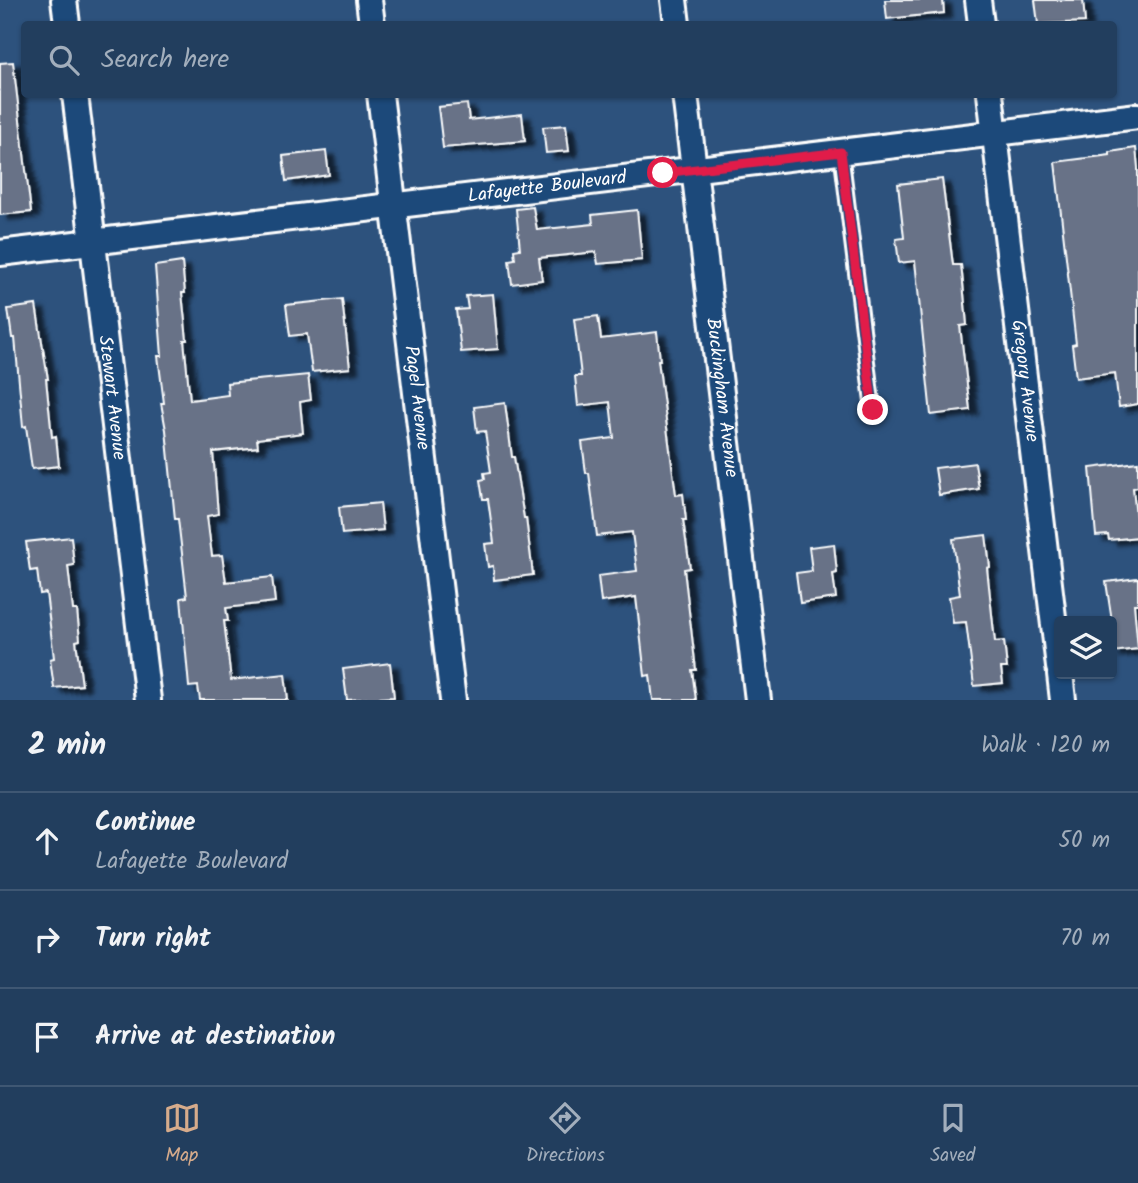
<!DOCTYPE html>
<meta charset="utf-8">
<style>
body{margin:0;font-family:Kalam,sans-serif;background:#2a4564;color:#f1f3f6}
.controls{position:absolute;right:21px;bottom:21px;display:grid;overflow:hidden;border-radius:7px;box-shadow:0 2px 5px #0004}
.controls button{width:63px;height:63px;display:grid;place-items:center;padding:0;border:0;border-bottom:2px solid #3f5773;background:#223e5e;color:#f1f3f6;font:35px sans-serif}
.stop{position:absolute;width:21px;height:21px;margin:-16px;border:5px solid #e11d48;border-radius:50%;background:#fff}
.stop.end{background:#e11d48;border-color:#fff;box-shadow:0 2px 7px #0008}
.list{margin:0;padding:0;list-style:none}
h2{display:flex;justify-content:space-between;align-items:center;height:91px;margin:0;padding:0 28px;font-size:30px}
h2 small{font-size:23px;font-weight:400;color:#a2aebc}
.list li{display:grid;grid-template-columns:46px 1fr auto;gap:21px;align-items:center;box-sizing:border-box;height:98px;padding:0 28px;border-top:2px solid #3f5773}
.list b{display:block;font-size:26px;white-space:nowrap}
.list p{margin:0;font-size:23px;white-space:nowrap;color:#a2aebc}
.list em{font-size:23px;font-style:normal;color:#a2aebc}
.icon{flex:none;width:38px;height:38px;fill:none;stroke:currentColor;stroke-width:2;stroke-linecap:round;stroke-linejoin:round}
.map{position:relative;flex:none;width:1138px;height:700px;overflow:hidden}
.search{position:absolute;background:#223e5e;box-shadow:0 2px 5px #0004;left:21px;right:21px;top:21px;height:77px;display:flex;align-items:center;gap:18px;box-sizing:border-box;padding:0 24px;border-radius:7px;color:#a2aebc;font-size:26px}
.sheet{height:385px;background:#223e5e}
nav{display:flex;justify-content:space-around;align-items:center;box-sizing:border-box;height:98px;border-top:2px solid #3f5773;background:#223e5e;font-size:19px;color:#a2aebc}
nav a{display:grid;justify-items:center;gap:4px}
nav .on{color:#d6ab8b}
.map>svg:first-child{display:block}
</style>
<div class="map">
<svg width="1138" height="700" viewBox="0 0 1138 700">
<defs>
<filter id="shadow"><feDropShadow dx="8" dy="4.5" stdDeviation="2" flood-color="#0009"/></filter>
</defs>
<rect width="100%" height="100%" fill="#2d527d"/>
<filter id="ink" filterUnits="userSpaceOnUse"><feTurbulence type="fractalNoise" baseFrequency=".0143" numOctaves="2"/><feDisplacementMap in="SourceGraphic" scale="14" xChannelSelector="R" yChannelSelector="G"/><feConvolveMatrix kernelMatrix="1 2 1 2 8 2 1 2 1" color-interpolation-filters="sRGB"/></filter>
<g filter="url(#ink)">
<g fill="#677287" stroke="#fff" stroke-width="2" filter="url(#shadow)">
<path d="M 885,0 L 943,0 L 944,13 L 887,19 Z"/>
<path d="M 1035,0 L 1083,0 L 1085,22 L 1038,24 Z"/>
<path d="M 13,62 L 31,212 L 0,215 L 0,63 Z"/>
<path d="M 467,104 L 469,120 L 522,114 L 525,141 L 443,148 L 438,107 Z"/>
<path d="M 566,125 L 569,151 L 546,153 L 543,127 Z"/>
<path d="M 1136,148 L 1138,168 L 1138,404 L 1119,407 L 1115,373 L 1076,378 L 1072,345 L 1076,344 L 1055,162 L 1110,155 L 1110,152 Z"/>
<path d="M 326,151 L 329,175 L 286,181 L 283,156 Z"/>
<path d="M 942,179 L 953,265 L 961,265 L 963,283 L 967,325 L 960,326 L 970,410 L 931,415 L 915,261 L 899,263 L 896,239 L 904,238 L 898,184 Z"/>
<path d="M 533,207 L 537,230 L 593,224 L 592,215 L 637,210 L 642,260 L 598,264 L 596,252 L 539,258 L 542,280 L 512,284 L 509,260 L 515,259 L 514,250 L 520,249 L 516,209 Z"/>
<path d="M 182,262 L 185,293 L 182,293 L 187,340 L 184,340 L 190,400 L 228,395 L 227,383 L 308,375 L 311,400 L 300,402 L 303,433 L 257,439 L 258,447 L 213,452 L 218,514 L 207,516 L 212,556 L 222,555 L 226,582 L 272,577 L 275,602 L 226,608 L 228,621 L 224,621 L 231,680 L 285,674 L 288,700 L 200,700 L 198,686 L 189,687 L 181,598 L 187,597 L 178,519 L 175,519 L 166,430 L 161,403 L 164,403 L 158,356 L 162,356 L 155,266 Z"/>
<path d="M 493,294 L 498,349 L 461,352 L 456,310 L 468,309 L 466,296 Z"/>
<path d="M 342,299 L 350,368 L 312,372 L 307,334 L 290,336 L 286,305 Z"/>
<path d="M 36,305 L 48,379 L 46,379 L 52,437 L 56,436 L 59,466 L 32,469 L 26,426 L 23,427 L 15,338 L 12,338 L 8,309 Z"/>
<path d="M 598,316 L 601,339 L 657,332 L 660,360 L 658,360 L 676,495 L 683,494 L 686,520 L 683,520 L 690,568 L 684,569 L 696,670 L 692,670 L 696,700 L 653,700 L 650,675 L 645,676 L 636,597 L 601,602 L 598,576 L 637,571 L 632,532 L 597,536 L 589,473 L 586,473 L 582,442 L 614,438 L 610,402 L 578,406 L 575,376 L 581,376 L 574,319 Z"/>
<path d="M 505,403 L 512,457 L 514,457 L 524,518 L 526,518 L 533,575 L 494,580 L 493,566 L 488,567 L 485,544 L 494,543 L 488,499 L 483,499 L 480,480 L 485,479 L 484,473 L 491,472 L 485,431 L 477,432 L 474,407 Z"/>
<path d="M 1138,462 L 1138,487 L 1133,488 L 1138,537 L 1109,540 L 1108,535 L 1096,536 L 1090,468 Z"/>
<path d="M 975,463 L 979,489 L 939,495 L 935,468 Z"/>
<path d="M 380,503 L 383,530 L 342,534 L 339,507 Z"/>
<path d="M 986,535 L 990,567 L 987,568 L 995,642 L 1004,641 L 1007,668 L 1001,668 L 1003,683 L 974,686 L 966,622 L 953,623 L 949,597 L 960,595 L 953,539 Z"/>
<path d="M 71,537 L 74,565 L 68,566 L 73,610 L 77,610 L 80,640 L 76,641 L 82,685 L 54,688 L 50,659 L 54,658 L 46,593 L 40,594 L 37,570 L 30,571 L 26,542 Z"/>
<path d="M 834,544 L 837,573 L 833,574 L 836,598 L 800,603 L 796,573 L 812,571 L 809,547 Z"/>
<path d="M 1138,578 L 1138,604 L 1134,604 L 1138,649 L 1112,652 L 1112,621 L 1106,582 Z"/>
<path d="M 390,663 L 394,697 L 347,700 L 343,669 Z"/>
</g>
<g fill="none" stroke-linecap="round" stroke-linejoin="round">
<g stroke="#fff" stroke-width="18">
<path id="lane" d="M 841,152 L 873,410"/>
</g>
<g stroke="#fff" stroke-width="30">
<g id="street">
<path d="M 64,0 L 67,24"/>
<path d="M 369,0 L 372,24"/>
<path d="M 674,0 L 677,24"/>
<path d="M 978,0 L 981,24"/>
<path id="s1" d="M 75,94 L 148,700"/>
<path id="s2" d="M 380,94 L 453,700"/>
<path id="s3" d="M 685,94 L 758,700"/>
<path id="s4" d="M 990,94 L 1059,667"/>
<path id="s5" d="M 0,253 L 1138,116"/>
<path d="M 1060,674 L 1063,700"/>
</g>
</g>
<use href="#lane" stroke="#1f4a7a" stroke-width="12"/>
<use href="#street" stroke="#1f4a7a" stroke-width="24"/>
</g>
</g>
<g fill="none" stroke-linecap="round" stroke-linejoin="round" filter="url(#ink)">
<path stroke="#e11d48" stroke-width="9" d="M 663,173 L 841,152 L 873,410"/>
</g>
<g text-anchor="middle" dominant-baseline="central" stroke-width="5" stroke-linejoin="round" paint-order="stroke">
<g font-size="19" fill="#fff" stroke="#1f4a7a">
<text stroke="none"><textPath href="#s5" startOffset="551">Lafayette Boulevard</textPath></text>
<text stroke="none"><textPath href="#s4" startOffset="289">Gregory Avenue</textPath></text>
<text stroke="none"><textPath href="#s1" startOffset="306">Stewart Avenue</textPath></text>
<text stroke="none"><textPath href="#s2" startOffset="306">Pagel Avenue</textPath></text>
<text stroke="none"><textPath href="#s3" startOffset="306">Buckingham Avenue</textPath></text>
</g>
</g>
</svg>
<div class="controls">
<button><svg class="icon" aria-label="layers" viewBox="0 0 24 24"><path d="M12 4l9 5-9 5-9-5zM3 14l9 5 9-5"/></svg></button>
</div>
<div class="stop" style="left:663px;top:173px"></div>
<div class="stop end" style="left:873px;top:410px"></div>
<div class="search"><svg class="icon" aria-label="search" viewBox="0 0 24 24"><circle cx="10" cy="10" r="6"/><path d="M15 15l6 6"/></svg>Search here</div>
</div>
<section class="sheet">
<h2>2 min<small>Walk · 120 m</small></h2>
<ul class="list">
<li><svg class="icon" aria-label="ahead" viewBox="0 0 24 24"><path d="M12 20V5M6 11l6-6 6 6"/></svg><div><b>Continue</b><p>Lafayette Boulevard</p></div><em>50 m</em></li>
<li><svg class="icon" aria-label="right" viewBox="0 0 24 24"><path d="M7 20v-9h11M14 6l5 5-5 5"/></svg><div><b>Turn right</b></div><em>70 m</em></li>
<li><svg class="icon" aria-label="arrive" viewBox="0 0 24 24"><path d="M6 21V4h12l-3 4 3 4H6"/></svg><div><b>Arrive at destination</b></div></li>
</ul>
</section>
<nav>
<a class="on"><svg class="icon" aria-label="map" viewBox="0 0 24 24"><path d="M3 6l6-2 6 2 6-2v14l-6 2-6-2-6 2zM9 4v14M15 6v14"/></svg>Map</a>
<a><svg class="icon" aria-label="directions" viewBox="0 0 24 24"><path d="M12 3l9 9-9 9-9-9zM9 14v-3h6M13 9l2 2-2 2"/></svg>Directions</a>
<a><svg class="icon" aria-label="saved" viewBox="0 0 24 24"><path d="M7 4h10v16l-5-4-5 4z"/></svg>Saved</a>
</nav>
